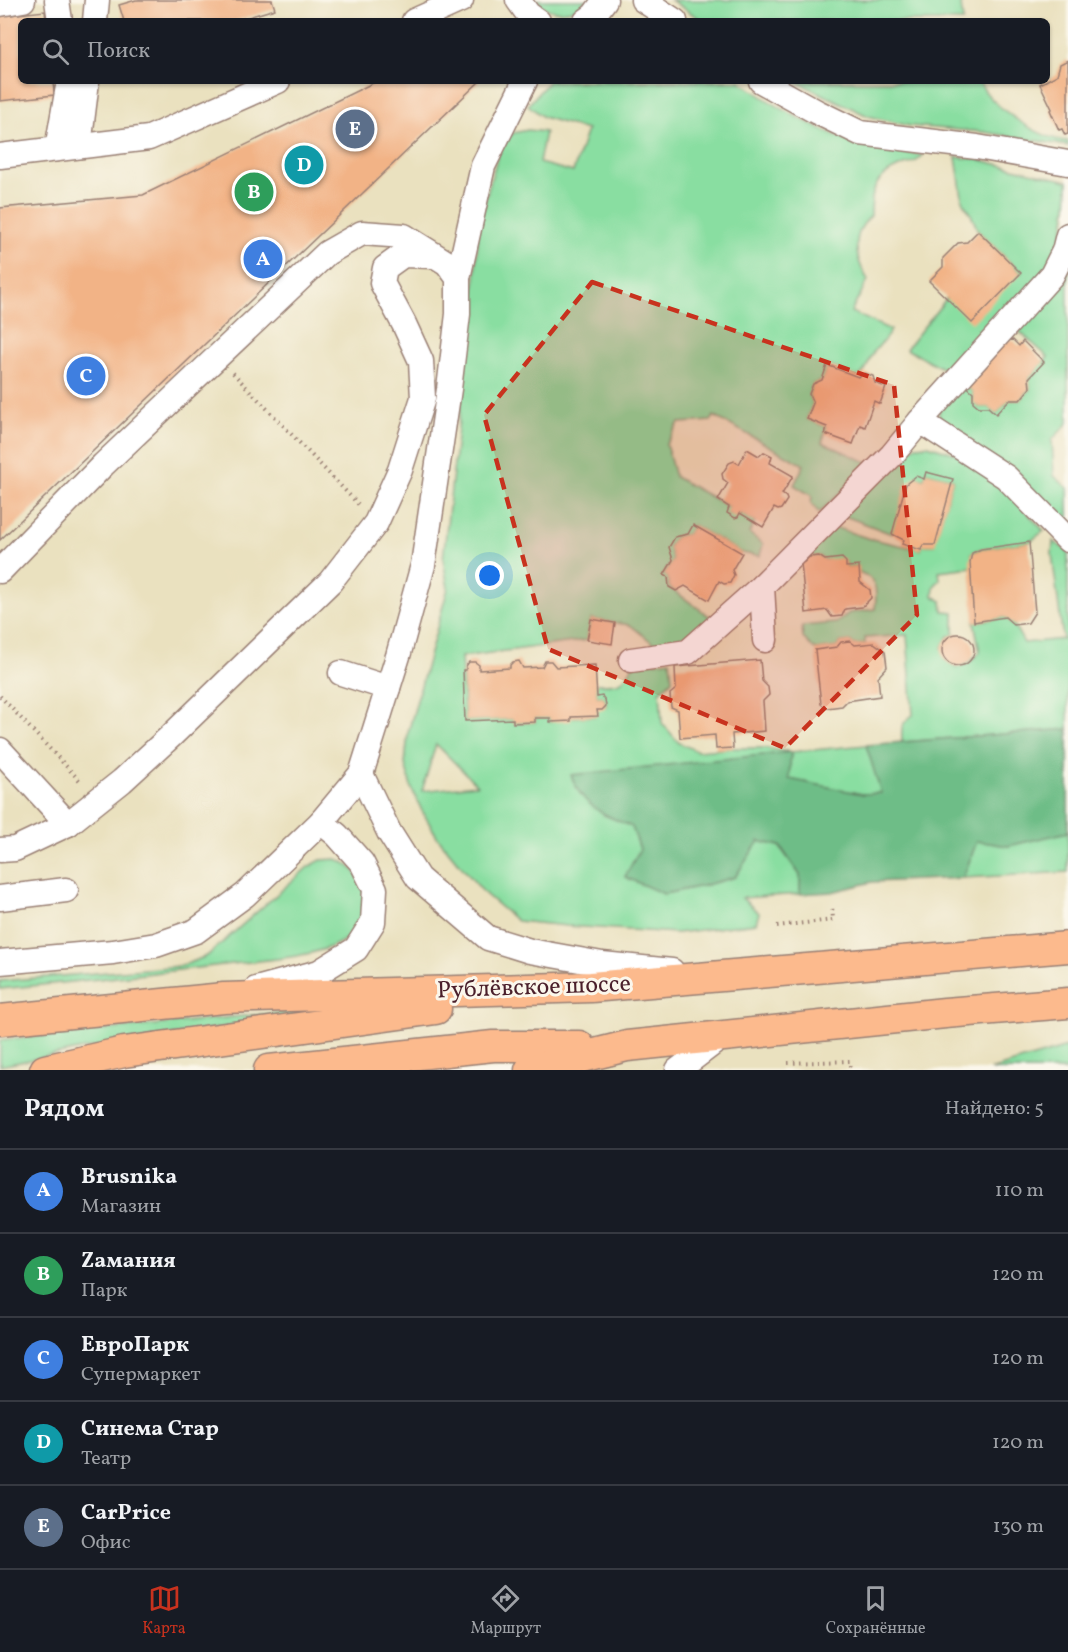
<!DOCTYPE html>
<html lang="ru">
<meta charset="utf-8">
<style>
body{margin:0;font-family:Vollkorn,serif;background:#20242c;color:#f1f3f6}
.you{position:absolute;left:490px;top:576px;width:21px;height:21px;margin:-15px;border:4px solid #fff;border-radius:50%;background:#1a73e8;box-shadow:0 0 0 9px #1a73e833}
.badge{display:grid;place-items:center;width:39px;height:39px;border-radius:50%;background:#c8321e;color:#fff;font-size:20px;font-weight:700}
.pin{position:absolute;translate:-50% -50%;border:3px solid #fff;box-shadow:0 2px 6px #0006}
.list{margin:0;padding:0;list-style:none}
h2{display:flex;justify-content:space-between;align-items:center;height:78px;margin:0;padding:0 24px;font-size:26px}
h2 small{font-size:20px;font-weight:400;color:#9ea1a6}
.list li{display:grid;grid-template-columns:39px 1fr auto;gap:18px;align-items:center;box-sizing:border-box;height:84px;padding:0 24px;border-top:2px solid #363941}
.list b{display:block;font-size:22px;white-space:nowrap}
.list p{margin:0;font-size:20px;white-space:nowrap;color:#9ea1a6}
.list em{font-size:20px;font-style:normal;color:#9ea1a6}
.icon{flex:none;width:33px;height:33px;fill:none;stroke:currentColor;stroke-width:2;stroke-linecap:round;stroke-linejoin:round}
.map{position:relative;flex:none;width:1068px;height:1070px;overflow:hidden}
.search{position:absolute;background:#171b24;box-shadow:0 2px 4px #0004;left:18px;right:18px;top:18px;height:66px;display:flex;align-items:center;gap:15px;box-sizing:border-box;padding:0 21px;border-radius:9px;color:#9ea1a6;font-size:22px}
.sheet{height:498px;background:#171b24}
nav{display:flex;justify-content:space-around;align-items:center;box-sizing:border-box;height:84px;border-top:2px solid #363941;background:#171b24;font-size:16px;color:#9ea1a6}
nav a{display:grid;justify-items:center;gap:3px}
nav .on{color:#c8321e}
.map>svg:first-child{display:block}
</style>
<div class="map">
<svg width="1068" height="1070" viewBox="0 0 1068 1070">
<rect width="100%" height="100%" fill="#fbf7ec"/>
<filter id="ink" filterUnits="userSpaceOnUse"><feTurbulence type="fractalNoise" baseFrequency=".0167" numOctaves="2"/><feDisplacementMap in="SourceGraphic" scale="12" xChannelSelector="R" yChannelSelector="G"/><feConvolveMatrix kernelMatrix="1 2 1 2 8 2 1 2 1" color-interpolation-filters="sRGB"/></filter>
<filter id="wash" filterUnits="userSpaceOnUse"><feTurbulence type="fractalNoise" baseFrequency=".008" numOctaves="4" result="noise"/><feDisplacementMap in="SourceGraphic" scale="24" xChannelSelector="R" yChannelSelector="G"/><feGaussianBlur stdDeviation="1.35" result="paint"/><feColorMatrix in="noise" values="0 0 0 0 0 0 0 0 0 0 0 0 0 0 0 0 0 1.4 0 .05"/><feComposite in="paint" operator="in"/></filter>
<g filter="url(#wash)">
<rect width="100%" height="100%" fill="#eae1bf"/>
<g fill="#89dea1" stroke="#6a7e66" stroke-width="1.5" fill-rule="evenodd">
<path d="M 535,0 L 587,0 C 574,15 549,16 535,0 Z"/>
<path d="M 671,0 L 962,0 L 961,5 L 963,21 L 703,21 Z"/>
<path d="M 549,81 L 740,81 C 794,121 856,151 923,155 C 913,166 911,162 899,167 C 873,178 871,192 871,216 C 850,234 855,259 868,280 L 851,312 L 891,330 C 886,340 879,345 873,353 C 867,362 868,371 858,377 L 827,365 L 822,380 L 813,384 L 809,394 L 813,403 L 807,419 L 827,427 L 822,442 L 871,464 L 819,513 L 811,503 L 812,496 L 794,485 L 804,465 L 714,416 L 711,421 L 679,423 L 666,444 L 675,477 L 729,507 L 728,514 L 738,517 L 740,513 L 755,522 L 749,533 L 763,544 L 760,556 L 742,553 L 693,525 L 688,534 L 675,537 L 669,547 L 673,560 L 664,574 L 668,577 L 669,587 L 713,619 L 694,641 L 658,647 L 630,625 L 591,619 L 587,640 L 461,657 L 465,721 L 513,719 L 514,723 L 535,722 L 535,718 L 550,718 L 550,722 L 571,717 L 597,716 L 597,710 L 606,706 L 605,700 L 602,696 L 597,697 L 596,684 C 618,684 623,686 633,665 L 670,660 L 672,680 L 660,691 L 662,723 L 679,743 L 697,751 L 733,748 L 764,748 L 791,752 L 866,745 L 882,793 L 862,794 L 789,779 L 791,753 L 604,815 L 632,826 L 640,849 L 625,877 L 664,894 L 702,886 L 735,877 L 758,841 L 779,846 L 800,875 L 800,894 L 742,898 L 759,913 L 756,923 L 677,933 L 567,926 L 517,921 L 485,894 L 460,865 L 438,838 L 422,811 L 411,787 L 405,764 L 408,733 L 448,588 L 443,559 L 475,281 L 479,223 L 500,147 L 513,133 L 528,130 L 545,132 L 539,163 L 573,172 L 587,130 L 543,117 L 528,105 ZM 436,744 L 477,785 L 476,785 L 422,791 Z"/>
<path d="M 795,81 L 979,81 C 990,106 1041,140 1068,141 L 1068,146 L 984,132 L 910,126 L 868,116 Z"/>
<path d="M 956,157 L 976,159 L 1068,181 C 1068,210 1065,236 1053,261 L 963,365 L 955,359 L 946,370 L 906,349 L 947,298 L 1021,273 L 978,231 L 970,212 L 963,203 Z"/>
<path d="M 1068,251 L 1068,423 L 1052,440 L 1054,476 L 1068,488 L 1068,531 L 944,425 L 939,419 L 939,409 L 961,382 L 973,392 L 973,401 L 979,407 L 988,407 L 996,414 L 1009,400 L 1020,400 L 1030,389 L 1029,378 L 1048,357 L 1012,325 Z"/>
<path d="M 928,445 L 960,455 L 1000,483 L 1044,531 L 1029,542 L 980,549 L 972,553 L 971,567 L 939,571 L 940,580 L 934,586 L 933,596 L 942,601 L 943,611 L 954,612 L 954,635 L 948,636 L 942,647 L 945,660 L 956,667 L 968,664 L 980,652 L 974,622 L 1005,617 L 1014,625 L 1024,643 L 1063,639 L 1052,554 L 1053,541 L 1068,552 L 1068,729 L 902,742 C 901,728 901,723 913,715 L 907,635 L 865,638 L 865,644 L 855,645 L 850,641 L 841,642 L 837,647 L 815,650 L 803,638 L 802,626 L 836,623 L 849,613 L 875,609 C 877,591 878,579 859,572 L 858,566 L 846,567 L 846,562 L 825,560 L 819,556 L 809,557 L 804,562 L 798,563 L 831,526 L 867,538 L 921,550 L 923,545 L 934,545 L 953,479 L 926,472 L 924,479 L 916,476 L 892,534 L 842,515 L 900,457 L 916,446 Z"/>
<path d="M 1068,832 L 1068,872 L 963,878 L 977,841 L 1008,846 Z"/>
<path d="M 336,859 C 353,865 358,874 364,891 C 371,909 359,932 343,941 C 314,958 264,960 231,964 C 154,973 77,982 0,989 L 0,981 L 181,966 L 207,956 L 308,867 L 321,860 Z"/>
<path d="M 386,1002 L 78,1050 L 0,1066 L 0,1040 Z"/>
<path d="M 1068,1046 L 1068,1070 L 990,1070 L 1067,1047 Z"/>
</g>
<path fill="#6ebd87" stroke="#5c6e59" stroke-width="1.5" d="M 1068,729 L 1068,832 L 1008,846 L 977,841 L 963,878 L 872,882 L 832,892 L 800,894 L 800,875 L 780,846 L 759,841 L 735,877 L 702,886 L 664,894 L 625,877 L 640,849 L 632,827 C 604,815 581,806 571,775 L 791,752 L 789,779 L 862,794 L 881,793 L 866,745 Z"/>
<g id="blocks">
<g fill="#f2b386">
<path d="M 136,0 L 272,0 L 275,9 L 235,21 L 124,21 L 119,5 Z"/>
<path d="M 45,11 L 46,21 L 21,21 L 21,81 L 53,81 L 54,95 L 0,101 L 0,16 Z"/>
<path d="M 1068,60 L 1068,134 L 1065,135 L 1062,129 L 1059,130 L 1050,110 L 1052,109 L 1040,84 L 1057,75 L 1060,64 Z"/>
<path d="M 377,81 L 480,81 L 0,540 L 0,208 L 143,195 Z"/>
<path d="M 978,231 L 1021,273 L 972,323 L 929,281 L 943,267 L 943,258 L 958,243 L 967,242 Z"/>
<path d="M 1013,340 L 1019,346 L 1023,341 L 1044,362 L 1029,378 L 1030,388 L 1020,400 L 1009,400 L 996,414 L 988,407 L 979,407 L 973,402 L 973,392 L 963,383 L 1002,341 Z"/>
<path d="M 827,365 L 858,377 L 865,373 L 873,376 L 875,383 L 886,387 L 880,404 L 874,401 L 865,427 L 860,425 L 853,444 L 825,434 L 827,427 L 807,419 L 813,403 L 809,394 L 813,384 L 822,380 Z"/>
<path d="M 747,449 L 759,456 L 764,452 L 772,456 L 770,463 L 793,476 L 782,494 L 786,497 L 787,500 L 781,509 L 778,510 L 774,508 L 763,527 L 740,513 L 738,517 L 735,518 L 727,513 L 729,507 L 718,500 L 728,483 L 723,479 L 722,474 L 729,463 L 734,461 L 739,464 Z"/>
<path d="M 926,472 L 953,479 L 935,545 L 923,545 L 921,550 L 902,544 L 904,540 L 892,534 L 906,484 L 916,476 L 924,479 Z"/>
<path d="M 693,525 L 742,553 L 732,570 L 734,575 L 730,583 L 724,584 L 719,581 L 709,600 L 685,586 L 676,591 L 669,587 L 668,577 L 664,575 L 673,560 L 669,547 L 675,537 L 688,534 Z"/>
<path d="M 1029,542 L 1035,612 L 1028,623 L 1014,625 L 1005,617 L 974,622 L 970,562 L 972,553 L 981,549 Z"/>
<path d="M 819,556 L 825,560 L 842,558 L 846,562 L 846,567 L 859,566 L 860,582 L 870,590 L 871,598 L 862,607 L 845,609 L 842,616 L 832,617 L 827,610 L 806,613 L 801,563 L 804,562 L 809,557 Z"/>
<path d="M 591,619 L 615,623 L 612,644 L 587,640 Z"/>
<circle cx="958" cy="650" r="16"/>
<path d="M 850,641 L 855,645 L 874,643 L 885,651 L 887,667 L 878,677 L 880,696 L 847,701 L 842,706 L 827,708 L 821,704 L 815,650 L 837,647 L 841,642 Z"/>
<path d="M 760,660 L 762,681 L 768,687 L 769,695 L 763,701 L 765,731 L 732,734 L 733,748 L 716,749 L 715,735 L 680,738 L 678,710 L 671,707 L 670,694 L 676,689 L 675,667 Z"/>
<path d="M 519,661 L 523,668 L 542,667 L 545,661 L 551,661 L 556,667 L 595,665 L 597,697 L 602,696 L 605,700 L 606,706 L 602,710 L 597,710 L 598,716 L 571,717 L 571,721 L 550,722 L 550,718 L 535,718 L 535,722 L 513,723 L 513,719 L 465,721 L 463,670 L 466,670 L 466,666 L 469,662 L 475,662 L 479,665 L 479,670 L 510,668 L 510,665 L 513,662 Z"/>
</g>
</g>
</g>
<g filter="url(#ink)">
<use href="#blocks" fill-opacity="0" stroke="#9a8075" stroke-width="1.5"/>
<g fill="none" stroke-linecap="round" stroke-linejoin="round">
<g stroke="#9a8075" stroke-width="27">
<g id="minor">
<path d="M 57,0 L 60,21"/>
<path d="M 518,0 L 528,14 L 538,21"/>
<path d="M 643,0 L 675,21"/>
<path d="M 0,4 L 23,0"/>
<path d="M 95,21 L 97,0"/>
<path d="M 414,21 L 461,0"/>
<path d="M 586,21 L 594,15 L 605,0"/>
<path d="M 761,81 L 817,112 L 860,133 L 977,147 L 1068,163"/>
<path d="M 79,146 L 87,81"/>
<path d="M 57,149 L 69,81"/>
<path d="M 0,156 L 149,138 L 278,81"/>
<path d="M 458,278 L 483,166 L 525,81"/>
<path d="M 920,421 L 1052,275 L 1064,251 L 1068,235"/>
<path d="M 0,571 L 103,465 L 327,253 L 362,233 L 404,236 L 447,263 L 458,278 L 458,314 L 449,389 L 423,565 L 398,656 L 361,774 L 321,822 L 245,895 L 196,931 L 156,945 L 113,952 L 0,962"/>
<path d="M 762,586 L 765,640"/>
<path d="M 631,660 L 688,652 L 762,586 L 892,455 L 920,421 L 1006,477 L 1068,540"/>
<path d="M 341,673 L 388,688"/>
<path d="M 0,750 L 68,824"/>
<path d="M 361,774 L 389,832 L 418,878 L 488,938 L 530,951 L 602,964 L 672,971"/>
<path d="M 0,850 L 15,849 L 68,824 L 122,781 L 171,736 L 330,582 L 376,523 L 400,470 L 423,398 L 421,361 L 404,324 L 382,283 L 385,268 L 403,255 L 433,256"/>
<path d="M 0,898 L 66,890"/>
<path d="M 256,989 L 319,972 L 356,949 L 373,922 L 375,889 L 362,863 L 337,835 L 321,822"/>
<path d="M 678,1070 L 724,1035"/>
</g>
</g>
<g stroke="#9a8075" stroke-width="33">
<g id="major">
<path d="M 0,1020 L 224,998 L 591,987 L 1068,947"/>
<path d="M 45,1070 L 124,1052 L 436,1009"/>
<path d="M 269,1070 L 493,1046 L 579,1046"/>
<path d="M 530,1070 L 627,1046 L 945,1013 L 1068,1003"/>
</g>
</g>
<g stroke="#9a8075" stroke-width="4" stroke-dasharray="1.5 4.5" stroke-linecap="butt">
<path d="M 233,373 L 358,504"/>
<path d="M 0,696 L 82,783"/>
<path d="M 777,926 L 833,920 L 832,905"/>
<path d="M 788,1063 L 850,1061 L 850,1070"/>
</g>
<use href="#minor" stroke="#fff" stroke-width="24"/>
<use href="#major" stroke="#fcba8d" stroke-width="30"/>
</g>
</g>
<path fill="#c8321e" fill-opacity="0.2" stroke="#c8321e" stroke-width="4.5" stroke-dasharray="12 8" stroke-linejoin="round" d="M 592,282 L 894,385 L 917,615 L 785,748 L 548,649 L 484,415 Z"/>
<g text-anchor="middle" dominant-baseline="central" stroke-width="6" stroke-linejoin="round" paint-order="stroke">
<g font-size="24" fill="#4a1f2b" stroke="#fbf7ec">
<text transform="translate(534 988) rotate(-2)">Рублёвское шоссе</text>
</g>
</g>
</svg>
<div class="you"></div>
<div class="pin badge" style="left:263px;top:259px;background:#3f7fe0">A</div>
<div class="pin badge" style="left:254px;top:192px;background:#2e9e5b">B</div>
<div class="pin badge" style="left:86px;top:376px;background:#3f7fe0">C</div>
<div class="pin badge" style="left:304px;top:165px;background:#0f9aa8">D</div>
<div class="pin badge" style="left:355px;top:129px;background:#5c6f8a">E</div>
<div class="search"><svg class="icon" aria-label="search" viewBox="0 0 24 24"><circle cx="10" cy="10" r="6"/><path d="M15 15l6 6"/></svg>Поиск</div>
</div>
<section class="sheet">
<h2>Рядом<small>Найдено: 5</small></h2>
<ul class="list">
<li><span class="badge" style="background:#3f7fe0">A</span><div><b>Brusnika</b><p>Магазин</p></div><em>110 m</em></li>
<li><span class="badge" style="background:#2e9e5b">B</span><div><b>Zамания</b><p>Парк</p></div><em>120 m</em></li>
<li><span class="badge" style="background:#3f7fe0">C</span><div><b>ЕвроПарк</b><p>Супермаркет</p></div><em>120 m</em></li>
<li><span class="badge" style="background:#0f9aa8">D</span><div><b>Синема Стар</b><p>Театр</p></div><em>120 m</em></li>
<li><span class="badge" style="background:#5c6f8a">E</span><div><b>CarPrice</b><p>Офис</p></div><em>130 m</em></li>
</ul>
</section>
<nav>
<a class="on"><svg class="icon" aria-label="map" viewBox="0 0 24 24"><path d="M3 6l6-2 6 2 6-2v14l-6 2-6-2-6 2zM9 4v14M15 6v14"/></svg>Карта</a>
<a><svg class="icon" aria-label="directions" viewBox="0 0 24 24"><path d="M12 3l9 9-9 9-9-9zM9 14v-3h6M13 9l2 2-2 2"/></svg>Маршрут</a>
<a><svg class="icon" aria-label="saved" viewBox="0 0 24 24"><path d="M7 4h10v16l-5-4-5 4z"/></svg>Сохранённые</a>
</nav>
